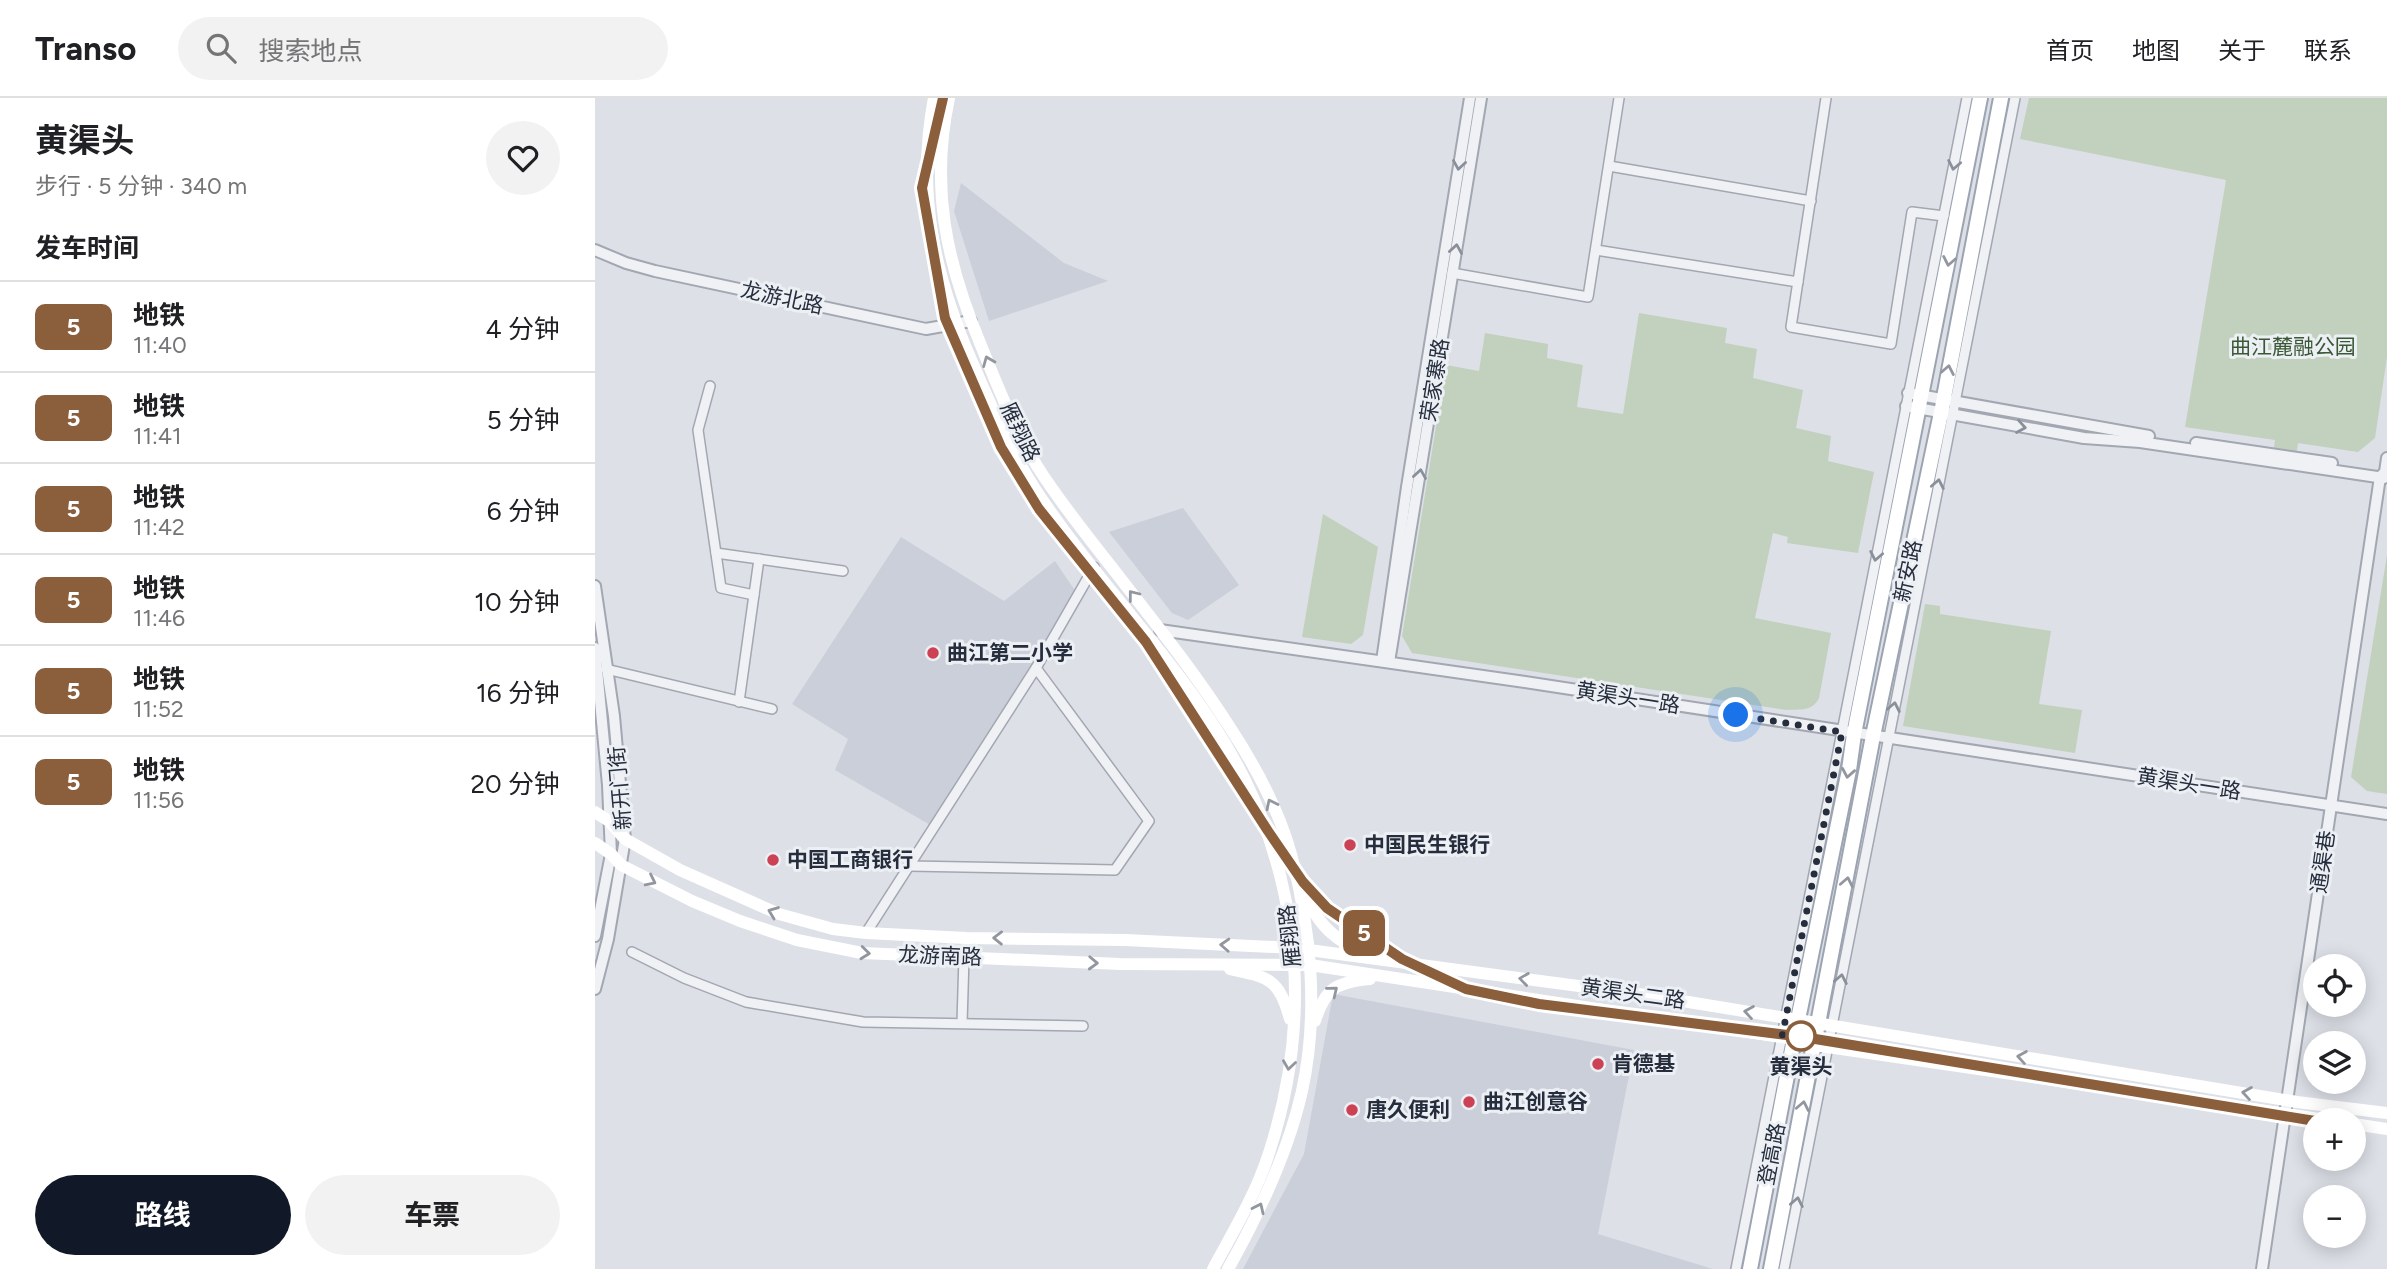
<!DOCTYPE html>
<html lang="zh">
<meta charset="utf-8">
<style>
body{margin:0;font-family:Figtree,"Noto Sans SC",sans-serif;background:#f2f2f2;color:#202124;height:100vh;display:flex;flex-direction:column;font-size:26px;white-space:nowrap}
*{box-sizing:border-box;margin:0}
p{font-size:23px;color:#757577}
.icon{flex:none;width:38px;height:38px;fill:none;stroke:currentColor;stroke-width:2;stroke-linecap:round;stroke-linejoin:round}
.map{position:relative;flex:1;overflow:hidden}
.panel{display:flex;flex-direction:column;background:#fff;width:595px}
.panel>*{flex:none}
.badge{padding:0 14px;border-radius:10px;font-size:24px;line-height:46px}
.controls{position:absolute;left:1708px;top:856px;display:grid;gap:14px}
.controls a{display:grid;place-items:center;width:63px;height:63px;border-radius:50%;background:#fff;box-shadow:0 4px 18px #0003;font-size:35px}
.you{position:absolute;width:35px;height:35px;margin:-18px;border:5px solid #fff;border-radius:50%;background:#1a73e8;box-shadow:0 0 0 10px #1a73e833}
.map>.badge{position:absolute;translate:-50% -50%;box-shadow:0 0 0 4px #fff}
h2{padding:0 35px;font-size:26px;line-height:63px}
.round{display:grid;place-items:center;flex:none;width:74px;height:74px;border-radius:37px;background:#f2f2f2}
.overview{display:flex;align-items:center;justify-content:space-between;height:119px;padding:0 35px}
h1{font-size:33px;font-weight:700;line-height:52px}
.primary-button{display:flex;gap:14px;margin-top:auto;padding:14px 35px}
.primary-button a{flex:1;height:80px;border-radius:42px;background:#111827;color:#fff;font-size:28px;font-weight:700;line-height:80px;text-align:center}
.primary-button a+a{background:#f2f2f2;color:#202124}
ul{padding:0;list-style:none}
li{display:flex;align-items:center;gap:21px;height:91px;padding:0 35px;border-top:2px solid #e0e0e0}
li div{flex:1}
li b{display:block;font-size:26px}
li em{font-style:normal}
li .badge{min-width:77px;font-weight:700;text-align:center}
header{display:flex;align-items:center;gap:42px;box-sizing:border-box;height:98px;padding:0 35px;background:#fff;border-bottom:2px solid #e0e0e0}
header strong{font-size:33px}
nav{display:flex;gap:38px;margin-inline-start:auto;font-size:24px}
.search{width:490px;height:63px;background:#f2f2f2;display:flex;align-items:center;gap:18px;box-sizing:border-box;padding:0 24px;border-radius:38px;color:#757577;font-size:26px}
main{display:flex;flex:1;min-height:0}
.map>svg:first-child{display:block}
.built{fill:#cbcfd9}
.green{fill:#c2d0be}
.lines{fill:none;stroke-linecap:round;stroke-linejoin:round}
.minor-casing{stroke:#a2a7b1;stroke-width:12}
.tertiary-casing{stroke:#a2a7b1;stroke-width:14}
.primary-casing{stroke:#9ca4b2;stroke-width:18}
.minor{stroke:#eff1f5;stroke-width:9}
.tertiary{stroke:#eff1f5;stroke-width:10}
.secondary{stroke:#fff;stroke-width:12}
.primary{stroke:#fff;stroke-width:14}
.oneway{stroke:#8a9099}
.oneway2{stroke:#92969e}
.line-casing{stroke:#fff;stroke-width:16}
.line{stroke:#8b5e3c;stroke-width:10}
.walk{stroke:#262e3d;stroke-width:7;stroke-dasharray:0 12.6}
.poi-dot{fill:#cc4153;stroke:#eceff4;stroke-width:2.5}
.stop-dot{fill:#fff;stroke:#8b5e3c;stroke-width:3.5}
.labels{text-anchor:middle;stroke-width:6;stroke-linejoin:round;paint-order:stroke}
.street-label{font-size:21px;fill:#262e3d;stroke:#eceff4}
.park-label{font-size:21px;fill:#3a5834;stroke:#eceff4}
.poi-label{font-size:21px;font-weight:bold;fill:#262e3d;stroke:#eceff4;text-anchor:start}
.stop-label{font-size:21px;font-weight:bold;fill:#262e3d;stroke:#eceff4}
</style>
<header>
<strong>Transo</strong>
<div class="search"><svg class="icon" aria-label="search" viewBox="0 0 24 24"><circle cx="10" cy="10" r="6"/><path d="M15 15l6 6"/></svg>搜索地点</div>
<nav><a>首页</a><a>地图</a><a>关于</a><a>联系</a></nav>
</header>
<main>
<section class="panel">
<div class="overview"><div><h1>黄渠头</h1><p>步行 · 5 分钟 · 340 m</p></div><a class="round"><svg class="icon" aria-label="heart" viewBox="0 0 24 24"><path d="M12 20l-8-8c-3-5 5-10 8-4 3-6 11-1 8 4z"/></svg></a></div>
<h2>发车时间</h2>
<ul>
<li><span class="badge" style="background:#8b5e3c;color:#fff">5</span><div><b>地铁</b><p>11:40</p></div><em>4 分钟</em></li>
<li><span class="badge" style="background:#8b5e3c;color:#fff">5</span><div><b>地铁</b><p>11:41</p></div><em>5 分钟</em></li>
<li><span class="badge" style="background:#8b5e3c;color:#fff">5</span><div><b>地铁</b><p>11:42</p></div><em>6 分钟</em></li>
<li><span class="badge" style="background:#8b5e3c;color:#fff">5</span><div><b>地铁</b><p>11:46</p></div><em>10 分钟</em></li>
<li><span class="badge" style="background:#8b5e3c;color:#fff">5</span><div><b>地铁</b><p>11:52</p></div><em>16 分钟</em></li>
<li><span class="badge" style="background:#8b5e3c;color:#fff">5</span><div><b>地铁</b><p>11:56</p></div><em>20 分钟</em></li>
</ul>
<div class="primary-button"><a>路线</a><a>车票</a></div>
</section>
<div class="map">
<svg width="1792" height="1171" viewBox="0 0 1792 1171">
<rect width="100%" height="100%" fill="#dde0e7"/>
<g class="built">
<path d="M366,85L469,165L513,183L394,223L359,113Z"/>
<path d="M588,410L644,487L593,522L577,515L514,434Z"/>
<path d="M306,439L409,503L460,463L483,497L337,728L240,672L253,641L197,606Z"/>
<path d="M738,896L1039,952L1003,1136L1118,1171H648L709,1056Z"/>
</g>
<g class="green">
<path d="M1434,0H1792V259L1780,340L1763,354L1703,345L1701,359L1678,356L1680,342L1590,329L1631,82L1425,41Z"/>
<path d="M1044,215L1132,230L1130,245L1162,251L1158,280L1208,292L1201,330L1236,338L1233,363L1279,374L1263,455L1192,445L1193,439L1178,435L1160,520L1236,535L1224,600C1217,614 1205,611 1191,612L817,555L807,538L851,267L884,273L890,235L953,246L952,260L988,267L982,309L1028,316Z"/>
<path d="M728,416L783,449L768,537L756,546L707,539Z"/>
<path d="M1792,457V696L1772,693L1756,679Z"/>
<path d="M1330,506L1345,508V516L1456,533L1444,606L1487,612L1480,655L1308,628Z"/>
</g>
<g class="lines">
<g class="minor-casing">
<g id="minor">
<path d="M1231,0L1196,229L1296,246L1317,114L1349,118"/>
<path d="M1014,68L1216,103"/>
<path d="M1001,152L1203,184"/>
<path d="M857,175L993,199L1024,0"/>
<path d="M115,288L103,332L126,490L159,497"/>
<path d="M121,455L248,473"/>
<path d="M11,571L177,611"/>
<path d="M144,604L164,461"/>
<path d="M314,768L520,772L554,723L441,570"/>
<path d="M271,835L441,570L499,469"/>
<path d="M37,854L89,880L151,904L268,924L488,928"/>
<path d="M367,925L369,859"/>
<path d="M1141,1171L1372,0"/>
<path d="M1189,1171L1420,0"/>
</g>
</g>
<g class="tertiary-casing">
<g id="tertiary">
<path d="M0,152L31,165L60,173L331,231L376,223"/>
<path d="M1313,295L1554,338"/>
<path d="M1311,308L1489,340L1545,344L1789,380"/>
<path d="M1601,345L1737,365"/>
<path d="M0,488L19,618L30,741L13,841L0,891"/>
<path d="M565,532L930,584L1792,716"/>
<path d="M0,550L13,687L16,756L0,838"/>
<path d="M787,563L812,389L875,0"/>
<path d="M794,564L886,0"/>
<path d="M1667,1171L1785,379L1790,374L1792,360"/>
</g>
</g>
<g class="primary-casing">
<g id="primary">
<path d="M1155,1171L1199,941L1254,672L1259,636L1385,0"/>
<path d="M1176,1171L1278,638L1346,315L1406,0"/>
</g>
</g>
<use href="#minor" class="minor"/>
<use href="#tertiary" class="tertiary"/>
<g class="secondary">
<path d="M339,0C321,94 339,177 377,264C396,307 414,351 440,391C493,472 562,542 616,623C702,753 723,905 674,1055C661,1096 638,1134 618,1171"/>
<path d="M354,0C335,89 351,163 385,245C402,287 419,330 442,368C464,403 490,435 515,467C556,520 598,572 634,628C659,666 684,712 696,756C716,831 724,916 707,993C693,1055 664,1116 633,1171"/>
<path d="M0,714L14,723L30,741L85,772L184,816L238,831L271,835L371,840L530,842L699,850L1051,897L1702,1004L1792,1015"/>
<path d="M0,745L16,756L26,767L97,803L145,823L202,842L267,855L525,866L715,867L1199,941L1219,947L1731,1022"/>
<path d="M711,799C724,827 740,843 769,854"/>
<path d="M635,871C674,879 684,881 695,921"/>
<path d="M720,923C730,890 742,884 775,881"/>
<path d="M1759,1026L1792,1031"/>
</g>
<use href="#primary" class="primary"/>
</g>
<defs><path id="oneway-chevron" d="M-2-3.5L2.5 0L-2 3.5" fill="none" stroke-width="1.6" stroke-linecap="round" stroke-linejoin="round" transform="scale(1.75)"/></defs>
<g class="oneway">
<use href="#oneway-chevron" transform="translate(864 67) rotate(99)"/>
<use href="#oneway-chevron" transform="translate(1359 67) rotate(101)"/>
<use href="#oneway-chevron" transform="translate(861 151) rotate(-81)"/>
<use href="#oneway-chevron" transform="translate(1426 329) rotate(10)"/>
<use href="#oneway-chevron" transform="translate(825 376) rotate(-81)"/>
<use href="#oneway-chevron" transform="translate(1343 386) rotate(-79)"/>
<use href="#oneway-chevron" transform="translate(1281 458) rotate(101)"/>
<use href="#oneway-chevron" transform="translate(1299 609) rotate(-79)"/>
<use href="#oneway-chevron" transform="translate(1246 881) rotate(-79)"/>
<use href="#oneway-chevron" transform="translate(1202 1104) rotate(-79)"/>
</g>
<g class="oneway2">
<use href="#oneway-chevron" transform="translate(1354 163) rotate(101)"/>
<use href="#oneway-chevron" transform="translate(393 263) rotate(-112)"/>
<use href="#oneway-chevron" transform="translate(1353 272) rotate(-79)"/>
<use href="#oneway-chevron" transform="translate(538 497) rotate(-128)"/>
<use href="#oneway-chevron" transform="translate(1253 675) rotate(100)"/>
<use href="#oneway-chevron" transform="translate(676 706) rotate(-116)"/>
<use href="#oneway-chevron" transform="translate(56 783) rotate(26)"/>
<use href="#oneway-chevron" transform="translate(1252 784) rotate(-79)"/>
<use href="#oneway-chevron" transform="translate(178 814) rotate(-159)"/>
<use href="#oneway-chevron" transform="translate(403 840) rotate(-179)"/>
<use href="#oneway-chevron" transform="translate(630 847) rotate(-177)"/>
<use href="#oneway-chevron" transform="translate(270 855) rotate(6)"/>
<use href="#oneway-chevron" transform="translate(498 865) rotate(2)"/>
<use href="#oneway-chevron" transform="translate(929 881) rotate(-172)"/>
<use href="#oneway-chevron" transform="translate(738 893) rotate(-39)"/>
<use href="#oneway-chevron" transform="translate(1154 914) rotate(-171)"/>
<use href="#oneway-chevron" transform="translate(1427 959) rotate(-171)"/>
<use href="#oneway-chevron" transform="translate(694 967) rotate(98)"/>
<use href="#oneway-chevron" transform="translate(1652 995) rotate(-171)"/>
<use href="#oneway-chevron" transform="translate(1208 1008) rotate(-79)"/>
<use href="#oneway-chevron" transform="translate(664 1110) rotate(-65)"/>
</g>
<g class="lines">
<g class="line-casing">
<path id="line" d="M348,0L327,90L350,220L406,349L444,411L551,544L673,733L708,784L732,810L807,861L871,891L944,906L1208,939L1720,1023"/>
</g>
<use href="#line" class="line"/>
<path class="walk" d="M1141,617L1247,634L1187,939L1199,941L1206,938"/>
</g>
<g class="poi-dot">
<circle cx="338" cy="555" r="7"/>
<circle cx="755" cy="747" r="7"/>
<circle cx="178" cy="762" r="7"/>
<circle cx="1003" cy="966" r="7"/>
<circle cx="874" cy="1004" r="7"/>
<circle cx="757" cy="1012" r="7"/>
</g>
<circle class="stop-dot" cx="1206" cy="938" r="14"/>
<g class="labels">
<g class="street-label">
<text transform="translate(187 200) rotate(12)" y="7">龙游北路</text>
<text transform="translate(840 282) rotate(-81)" y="7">荣家寨路</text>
<text transform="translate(425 334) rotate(64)" y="7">雁翔路</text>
<text transform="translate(1313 473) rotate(-78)" y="7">新安路</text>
<text transform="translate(1033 600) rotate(9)" y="7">黄渠头一路</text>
<text transform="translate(1594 686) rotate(9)" y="7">黄渠头一路</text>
<text transform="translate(25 690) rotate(-95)" y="7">新开门街</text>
<text transform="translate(1728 764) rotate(-82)" y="7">通渠巷</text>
<text transform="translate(695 838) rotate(-96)" y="7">雁翔路</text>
<text transform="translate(345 858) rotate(2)" y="7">龙游南路</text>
<text transform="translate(1038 896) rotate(8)" y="7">黄渠头二路</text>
<text transform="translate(1177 1056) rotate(-79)" y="7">登高路</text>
</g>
<g class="park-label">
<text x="1698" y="256">曲江麓融公园</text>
</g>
<g class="poi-label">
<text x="352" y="562">曲江第二小学</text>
<text x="769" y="754">中国民生银行</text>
<text x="192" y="769">中国工商银行</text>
<text x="1017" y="973">肯德基</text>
<text x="888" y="1011">曲江创意谷</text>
<text x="771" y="1019">唐久便利</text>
</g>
<g class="stop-label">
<text x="1206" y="976">黄渠头</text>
</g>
</g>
</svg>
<div class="controls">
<a><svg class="icon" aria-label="locate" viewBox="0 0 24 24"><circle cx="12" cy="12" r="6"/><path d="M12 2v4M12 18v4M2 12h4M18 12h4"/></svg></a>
<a><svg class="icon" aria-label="layers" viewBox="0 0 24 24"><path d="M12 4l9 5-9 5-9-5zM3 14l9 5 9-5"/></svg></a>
<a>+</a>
<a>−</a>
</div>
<div class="you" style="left:1141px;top:617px"></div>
<b class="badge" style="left:769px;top:835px;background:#8b5e3c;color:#fff">5</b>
</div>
</main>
